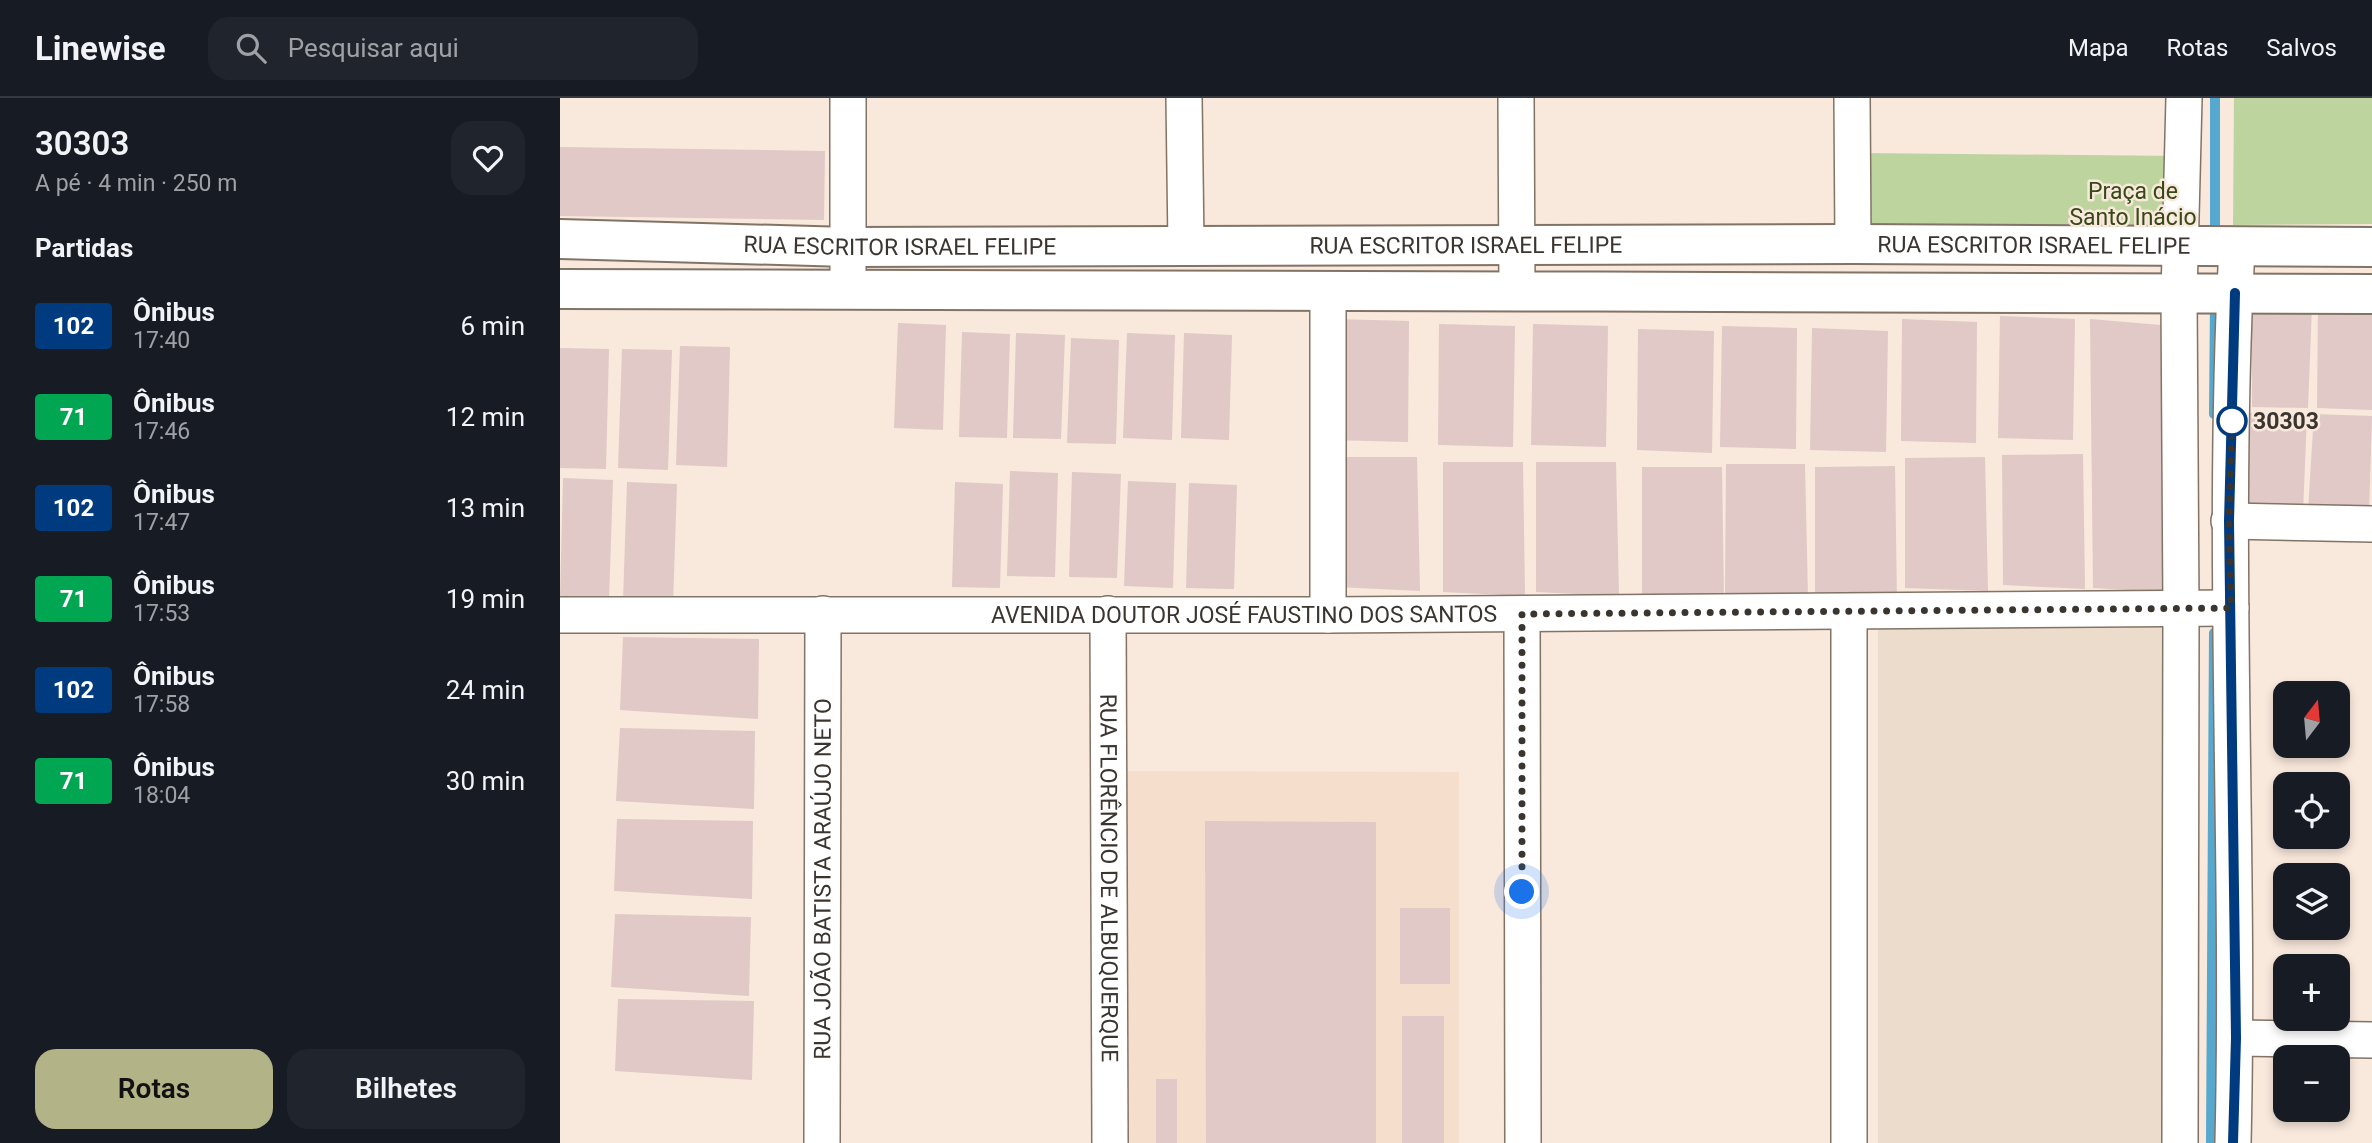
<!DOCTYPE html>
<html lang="pt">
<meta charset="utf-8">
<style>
body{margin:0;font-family:Roboto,sans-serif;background:#20242c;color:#f1f3f6;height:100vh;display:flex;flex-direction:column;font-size:26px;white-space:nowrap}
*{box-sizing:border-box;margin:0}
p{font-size:23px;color:#9ea1a6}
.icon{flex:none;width:38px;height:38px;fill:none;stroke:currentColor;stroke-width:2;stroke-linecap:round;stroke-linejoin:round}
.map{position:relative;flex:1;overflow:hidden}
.side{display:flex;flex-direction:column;background:#171b24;width:560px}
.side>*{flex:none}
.badge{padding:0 14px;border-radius:5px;font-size:24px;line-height:46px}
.needle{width:46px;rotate:16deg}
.controls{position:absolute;left:1713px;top:583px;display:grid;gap:14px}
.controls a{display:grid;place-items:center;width:77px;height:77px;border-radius:14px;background:#171b24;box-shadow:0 4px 10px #0003;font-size:35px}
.you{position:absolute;width:35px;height:35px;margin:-18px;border:5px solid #fff;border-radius:50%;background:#1a73e8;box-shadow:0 0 0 10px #1a73e833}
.map>.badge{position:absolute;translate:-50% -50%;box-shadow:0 0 0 4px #fff}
h2{padding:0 35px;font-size:26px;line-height:63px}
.round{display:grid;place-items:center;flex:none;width:74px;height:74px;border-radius:21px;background:#20242c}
.summary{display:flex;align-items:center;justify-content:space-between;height:119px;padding:0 35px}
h1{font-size:33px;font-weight:600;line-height:52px}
.button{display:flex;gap:14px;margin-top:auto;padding:14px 35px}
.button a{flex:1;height:80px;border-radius:21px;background:#b2b387;color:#111;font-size:28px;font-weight:600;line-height:80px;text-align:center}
.button a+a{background:#20242c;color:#f1f3f6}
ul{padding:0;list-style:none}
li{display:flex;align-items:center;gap:21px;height:91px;padding:0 35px}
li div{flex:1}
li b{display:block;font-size:26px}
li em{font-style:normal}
li .badge{min-width:77px;font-weight:700;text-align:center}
header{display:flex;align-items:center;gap:42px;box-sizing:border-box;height:98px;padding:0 35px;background:#171b24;border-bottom:2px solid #363941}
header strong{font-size:33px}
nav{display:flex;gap:38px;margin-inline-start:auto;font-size:24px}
.search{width:490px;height:63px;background:#20242c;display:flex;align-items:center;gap:18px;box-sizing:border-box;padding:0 24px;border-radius:21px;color:#9ea1a6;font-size:26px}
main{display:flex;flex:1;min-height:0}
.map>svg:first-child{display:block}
.industrial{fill:#ecdccb}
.built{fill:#f5decc}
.green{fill:#bdd49e}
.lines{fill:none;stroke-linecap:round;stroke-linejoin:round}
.stream{stroke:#56a8cf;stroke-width:10}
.building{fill:#e0c9c6}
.minor-casing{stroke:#827367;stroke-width:38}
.tertiary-casing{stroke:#827367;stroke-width:42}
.minor{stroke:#fff;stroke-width:35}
.tertiary{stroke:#fff;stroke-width:38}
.line-casing{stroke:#fff;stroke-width:16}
.line{stroke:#003b80;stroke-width:10}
.walk{stroke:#3b3530;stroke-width:7;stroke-dasharray:0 12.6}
.stop-dot{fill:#fff;stroke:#003b80;stroke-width:3.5}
.labels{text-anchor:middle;stroke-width:5;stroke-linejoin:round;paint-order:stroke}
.park-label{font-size:23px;fill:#374917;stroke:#f9e8dc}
.street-label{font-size:23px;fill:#3b3530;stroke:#f9e8dc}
.stop-label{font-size:23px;font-weight:bold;fill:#3b3530;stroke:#f9e8dc;text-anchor:start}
</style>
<header>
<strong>Linewise</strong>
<div class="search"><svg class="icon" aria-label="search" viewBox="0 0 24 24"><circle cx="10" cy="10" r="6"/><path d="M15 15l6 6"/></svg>Pesquisar aqui</div>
<nav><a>Mapa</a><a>Rotas</a><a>Salvos</a></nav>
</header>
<main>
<section class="side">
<div class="summary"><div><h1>30303</h1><p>A pé · 4 min · 250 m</p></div><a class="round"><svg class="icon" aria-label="heart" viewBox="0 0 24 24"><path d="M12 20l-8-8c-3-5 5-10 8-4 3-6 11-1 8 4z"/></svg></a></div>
<h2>Partidas</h2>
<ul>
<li><span class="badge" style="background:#003b80;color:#fff">102</span><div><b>Ônibus</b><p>17:40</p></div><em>6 min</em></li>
<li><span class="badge" style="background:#00a651;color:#fff">71</span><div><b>Ônibus</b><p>17:46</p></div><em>12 min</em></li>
<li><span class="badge" style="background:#003b80;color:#fff">102</span><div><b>Ônibus</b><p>17:47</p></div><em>13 min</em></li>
<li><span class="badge" style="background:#00a651;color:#fff">71</span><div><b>Ônibus</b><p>17:53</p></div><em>19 min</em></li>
<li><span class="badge" style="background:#003b80;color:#fff">102</span><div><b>Ônibus</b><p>17:58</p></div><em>24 min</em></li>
<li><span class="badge" style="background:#00a651;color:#fff">71</span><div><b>Ônibus</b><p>18:04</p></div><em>30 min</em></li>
</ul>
<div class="button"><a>Rotas</a><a>Bilhetes</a></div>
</section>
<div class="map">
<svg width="1812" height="1045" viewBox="0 0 1812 1045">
<rect width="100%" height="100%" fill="#f9e8dc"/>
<path class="industrial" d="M1318,517L1604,527L1603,1045H1318Z"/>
<path class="built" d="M558,673L899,674V1045H558Z"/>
<g class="green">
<path d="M1674,0H1812V126L1673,127Z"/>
<path d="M1300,55L1621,58L1622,155L1300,150Z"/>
</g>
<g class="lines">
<g class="stream">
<path d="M1655,141V0"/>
<path d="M1654,316L1655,202"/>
<path d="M1651,1045L1654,535"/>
</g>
</g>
<g class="building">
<path d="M0,49L265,53L264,122L0,118Z"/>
<path d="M1692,205L1752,208L1748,310L1692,309Z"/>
<path d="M1758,206L1812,209V312L1757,310Z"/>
<path d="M1440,218L1515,221L1513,342L1438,340Z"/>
<path d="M774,221L849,223L848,344L772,342Z"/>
<path d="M1342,221L1417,224L1416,345L1341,343Z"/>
<path d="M1530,221L1601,227L1604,494L1533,490Z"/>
<path d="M338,225L386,227L383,332L334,330Z"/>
<path d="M879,226L955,228L953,349L878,347Z"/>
<path d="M973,226L1048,228L1046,349L971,347Z"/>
<path d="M1162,228L1237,230L1236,351L1160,349Z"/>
<path d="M1252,230L1328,233L1326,354L1250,352Z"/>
<path d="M1078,231L1154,233L1152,355L1077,352Z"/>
<path d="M402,234L450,236L447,340L399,339Z"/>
<path d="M456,235L505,237L501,341L453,340Z"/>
<path d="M567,235L615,237L612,342L563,340Z"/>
<path d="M624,235L672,237L669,342L621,340Z"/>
<path d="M511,240L559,242L556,346L507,345Z"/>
<path d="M120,248L170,249L167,369L116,367Z"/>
<path d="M0,250L49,251L46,371L0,370Z"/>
<path d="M62,251L112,252L108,372L58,370Z"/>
<path d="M1688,315L1747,317L1743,415L1683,412Z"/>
<path d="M1754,316L1812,318L1809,416L1748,413Z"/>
<path d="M1523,356L1525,491L1443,487L1442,357Z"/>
<path d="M777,359H857L860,493L777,489Z"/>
<path d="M1425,359L1428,493L1345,490V360Z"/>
<path d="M883,364H963L965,498L883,494Z"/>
<path d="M976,364H1056L1059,498L976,494Z"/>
<path d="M1166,366H1245L1248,500L1165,496Z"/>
<path d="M1335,368L1337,503L1255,498V369Z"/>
<path d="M1082,369H1162L1164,503L1082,499Z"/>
<path d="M450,373L498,375L495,479L447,478Z"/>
<path d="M512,374L561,376L557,480L509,479Z"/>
<path d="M3,380L53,382L49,502L0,500Z"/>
<path d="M568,383L616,385L613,490L564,488Z"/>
<path d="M67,384L117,386L113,506L63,504Z"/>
<path d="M395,384L443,386L440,490L392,489Z"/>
<path d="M629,385L677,387L674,491L626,490Z"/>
<path d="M63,539L199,541L198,621L60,612Z"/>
<path d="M60,630L195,633L194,711L56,703Z"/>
<path d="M57,721L193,723L192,801L54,793Z"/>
<path d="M645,723L816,724V1045H646Z"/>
<rect x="840" y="810" width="50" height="76"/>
<path d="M55,816L191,819L189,898L51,889Z"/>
<path d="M58,901L194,903L192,982L55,973Z"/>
<rect x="842" y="918" width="42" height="127"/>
<rect x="596" y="981" width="21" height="64"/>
</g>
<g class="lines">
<g class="minor-casing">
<g id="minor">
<path d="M624,0L626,147"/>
<path d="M956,0L957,194"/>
<path d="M1292,0L1293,146"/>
<path d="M288,191V0"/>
<path d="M1669,423L1812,426"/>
<path id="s1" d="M548,516L550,1045"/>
<path d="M962,516L963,1045"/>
<path id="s2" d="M0,517H768L1671,510"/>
<path d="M768,517V192"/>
<path d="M1676,940L1812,942"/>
<path id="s3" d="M262,1045L263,516"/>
<path d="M1289,1045V514"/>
<path d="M1620,1045L1621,512L1619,197L1624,0"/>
<path d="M1673,1045C1680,747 1661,448 1677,150"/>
</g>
</g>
<g class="tertiary-casing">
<g id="tertiary">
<path id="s4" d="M0,141L288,149L1293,146L1812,149"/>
<path d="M0,191C604,191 1208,195 1812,196"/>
</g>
</g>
<use href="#minor" class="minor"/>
<use href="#tertiary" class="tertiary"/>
</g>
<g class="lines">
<g class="line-casing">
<path id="line" d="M1673,1045L1676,940L1669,423L1675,195"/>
</g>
<use href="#line" class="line"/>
<path class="walk" d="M962,794V516L1671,510L1669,423L1672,323"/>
</g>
<circle class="stop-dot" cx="1672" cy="323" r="14"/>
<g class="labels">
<g class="park-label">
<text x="1573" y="101">Praça de<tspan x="1573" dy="26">Santo Inácio</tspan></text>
</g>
<g class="street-label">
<text dy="8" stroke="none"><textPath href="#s4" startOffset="340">RUA ESCRITOR ISRAEL FELIPE</textPath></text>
<text dy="8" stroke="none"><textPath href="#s4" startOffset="906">RUA ESCRITOR ISRAEL FELIPE</textPath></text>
<text dy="8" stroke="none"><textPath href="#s4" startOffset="1474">RUA ESCRITOR ISRAEL FELIPE</textPath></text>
<text dy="8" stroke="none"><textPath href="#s2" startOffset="684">AVENIDA DOUTOR JOSÉ FAUSTINO DOS SANTOS</textPath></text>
<text dy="8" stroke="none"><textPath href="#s3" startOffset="264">RUA JOÃO BATISTA ARAÚJO NETO</textPath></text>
<text dy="8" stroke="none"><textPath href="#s1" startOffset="264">RUA FLORÊNCIO DE ALBUQUERQUE</textPath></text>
</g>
<g class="stop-label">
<text x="1693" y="331">30303</text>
</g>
</g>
</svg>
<div class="controls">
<a><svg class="needle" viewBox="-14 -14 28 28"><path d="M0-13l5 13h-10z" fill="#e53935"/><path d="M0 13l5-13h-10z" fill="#9ea1a6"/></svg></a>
<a><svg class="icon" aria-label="locate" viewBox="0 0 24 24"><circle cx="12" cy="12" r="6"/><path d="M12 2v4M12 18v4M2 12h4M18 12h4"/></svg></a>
<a><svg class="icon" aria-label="layers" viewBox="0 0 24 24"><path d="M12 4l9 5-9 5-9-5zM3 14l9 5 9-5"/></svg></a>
<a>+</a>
<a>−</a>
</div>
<div class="you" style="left:962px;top:794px"></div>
</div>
</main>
